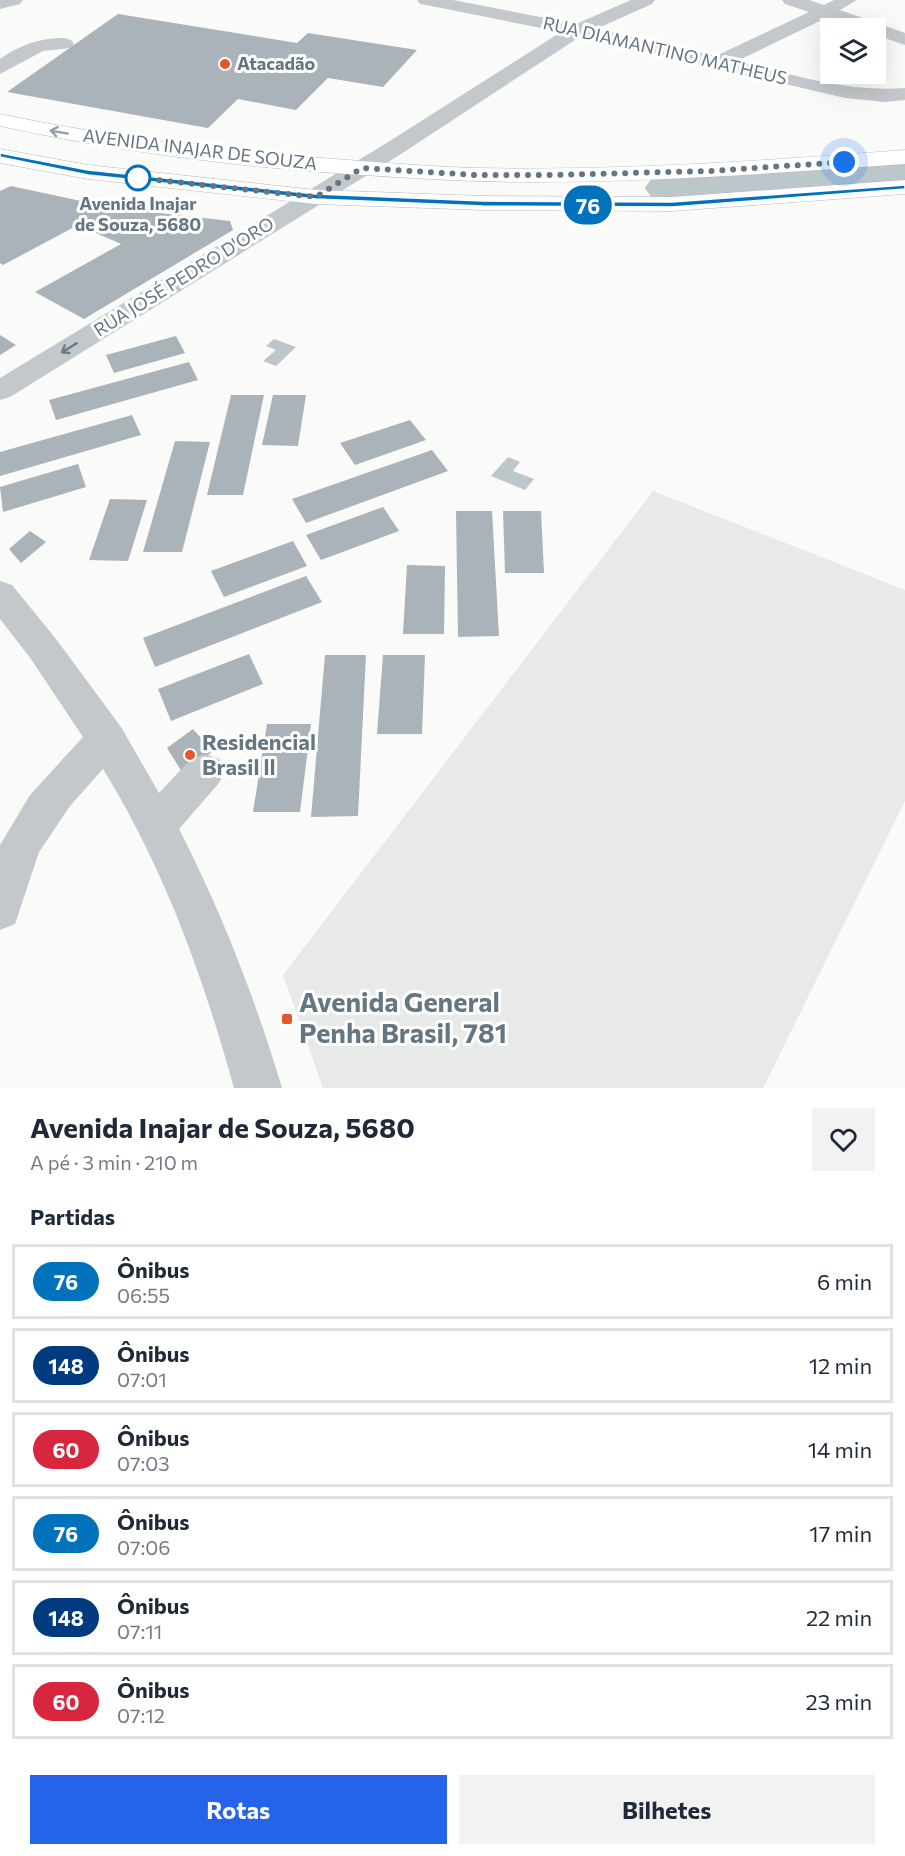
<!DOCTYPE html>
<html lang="pt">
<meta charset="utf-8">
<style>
body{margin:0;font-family:Commissioner,sans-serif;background:#f2f2f3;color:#1f2937;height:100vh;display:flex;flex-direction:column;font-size:22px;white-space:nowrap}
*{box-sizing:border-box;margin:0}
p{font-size:20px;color:#747a83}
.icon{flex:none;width:33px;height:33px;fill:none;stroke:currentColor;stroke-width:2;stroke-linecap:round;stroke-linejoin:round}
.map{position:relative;height:1088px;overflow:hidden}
.sheet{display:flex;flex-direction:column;background:#fff;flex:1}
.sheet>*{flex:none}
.badge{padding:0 12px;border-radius:20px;font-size:21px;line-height:39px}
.controls{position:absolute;left:820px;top:18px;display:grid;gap:12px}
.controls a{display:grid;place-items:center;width:66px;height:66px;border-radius:0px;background:#fff;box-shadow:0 6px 24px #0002;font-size:30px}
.you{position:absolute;width:30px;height:30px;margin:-15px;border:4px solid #fff;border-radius:50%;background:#1a73e8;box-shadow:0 0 0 9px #1a73e833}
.map>.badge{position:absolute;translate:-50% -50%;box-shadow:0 0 0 3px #fff}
h2{padding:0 30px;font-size:22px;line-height:54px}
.round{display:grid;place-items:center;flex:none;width:63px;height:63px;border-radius:0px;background:#f2f2f3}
.overview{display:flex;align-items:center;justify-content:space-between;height:102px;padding:0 30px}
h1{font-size:28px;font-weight:700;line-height:45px}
.action{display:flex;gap:12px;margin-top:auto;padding:12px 30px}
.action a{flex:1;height:69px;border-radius:0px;background:#2563eb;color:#fff;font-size:24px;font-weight:700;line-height:69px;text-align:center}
.action a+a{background:#f2f2f3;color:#1f2937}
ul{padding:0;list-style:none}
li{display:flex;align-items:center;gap:18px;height:75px;margin:0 12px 9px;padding:0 18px;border:3px solid #e0e1e3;border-radius:0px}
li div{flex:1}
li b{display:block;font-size:22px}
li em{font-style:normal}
li .badge{min-width:66px;font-weight:700;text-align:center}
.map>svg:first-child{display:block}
.built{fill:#e8e9e9}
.water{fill:#bbc7cb}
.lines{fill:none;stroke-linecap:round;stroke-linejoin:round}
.river{fill:#bbc7cb;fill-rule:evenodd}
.building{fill:#aab3b9}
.major-casing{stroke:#b5babe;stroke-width:1}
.minor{fill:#c3c8cc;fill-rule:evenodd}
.major{fill:#fff;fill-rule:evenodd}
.oneway{stroke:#939fa8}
.oneway2{stroke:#6a7a87}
.line{fill:#0072bc;stroke:#fff;stroke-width:1.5}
.walk{stroke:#657683;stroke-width:6;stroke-dasharray:0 10.8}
.poi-dot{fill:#e4572e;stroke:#fff;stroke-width:2}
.stop-dot{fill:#fff;stroke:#0072bc;stroke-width:3}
.labels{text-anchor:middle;stroke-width:6;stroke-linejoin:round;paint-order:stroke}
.far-street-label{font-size:18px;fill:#657683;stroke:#fff}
.far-poi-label{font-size:18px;font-weight:bold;fill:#657683;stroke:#fff;text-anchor:start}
.far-stop-label{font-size:18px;font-weight:bold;fill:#657683;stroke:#fff}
.poi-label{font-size:22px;font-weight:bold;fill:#657683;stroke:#fff;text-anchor:start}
.near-poi-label{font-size:27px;font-weight:bold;fill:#657683;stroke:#fff;text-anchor:start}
</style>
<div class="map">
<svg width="905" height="1088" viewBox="0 0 905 1088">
<rect width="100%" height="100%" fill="#fafaf8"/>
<path class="built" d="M653,491L905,590V801L763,1088H323L283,975Z"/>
<g class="water">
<path d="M274,339L296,347L276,366L263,361L276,350L266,346Z"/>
<path d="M508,457L520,462L513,471L534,479L525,490L491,476Z"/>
</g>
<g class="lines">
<path class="river" d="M905,160V186L763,197L666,201L651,197L645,188L651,179L666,175L763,171Z"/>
</g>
<g class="building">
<path d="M118,14L297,43L308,33L417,50L383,87L328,78L296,110L238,99L208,128L7,92Z"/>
<path d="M11,186L81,201L160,213L230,221L233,230L84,319L35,292L121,244L78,225L3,265L0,263V191Z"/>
<path d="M0,335L16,345L0,355Z"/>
<path d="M176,336L185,353L114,373L106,355Z"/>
<path d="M189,362L198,380L56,420L49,400Z"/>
<path d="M231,395H264L243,495H207Z"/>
<path d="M273,395H306L298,446L262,445Z"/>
<path d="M132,415L141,435L0,476V452Z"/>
<path d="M410,420L426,440L355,465L340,443Z"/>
<path d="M175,441L210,442L182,552H143Z"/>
<path d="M432,450L448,471L306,523L292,499Z"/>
<path d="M78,464L86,487L3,512L0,487Z"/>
<path d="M110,499L147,500L128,561L89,560Z"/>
<path d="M383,507L399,531L321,560L306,535Z"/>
<path d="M456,511H492L499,636L458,637Z"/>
<path d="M503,511H541L544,573H505Z"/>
<path d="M30,531L46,542L21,563L9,549Z"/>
<path d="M293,541L307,566L224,597L211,571Z"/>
<path d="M407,565L445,566L444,634H403Z"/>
<path d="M306,576L322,602L155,667L143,638Z"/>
<path d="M249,654L263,684L171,721L158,689Z"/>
<path d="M325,655H366L358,816L311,817Z"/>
<path d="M383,655H425L422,734H377Z"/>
<path d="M267,724H311L300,812H253Z"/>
<path d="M193,729L213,751L184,775L167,748Z"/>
</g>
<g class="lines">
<g class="major-casing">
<g id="major">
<path d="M0,114C115,138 231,152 348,160C391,163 433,167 476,168C619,171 762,161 905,150V164C780,173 656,182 531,182C470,182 409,178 348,174C231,166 115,151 0,126Z"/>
<path d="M0,149L88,165L316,190L483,196L672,197L905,180V194L672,211L483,210L316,204L88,179L0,163Z"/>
</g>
</g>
<g class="minor">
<path d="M0,0H23L20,4L0,9Z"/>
<path d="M417,0H453L576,24L631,0H655L652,4L596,29L716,56L809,12L785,4L782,0H809L824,5L834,0H857L840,10L905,33V45L876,35V28H858L826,18L737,61C791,74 849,93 905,88V100L885,102L845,98L581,36L401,154L10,397L0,400V378L385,144L561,32L426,5L420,4Z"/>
<path d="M64,38L71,40L74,44L71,48L43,51L0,74V59C20,45 39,38 64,38Z"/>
<path d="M0,581L12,585L56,639L121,727L159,793L191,759L205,754L219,759L225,771L219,783L179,829C222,913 255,998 282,1088H234C203,976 164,868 103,769L70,806L39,852L15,924L0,930V845L30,795L83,737L31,659L0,619Z"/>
</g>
<use href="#major" class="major"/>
</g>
<defs><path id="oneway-shaft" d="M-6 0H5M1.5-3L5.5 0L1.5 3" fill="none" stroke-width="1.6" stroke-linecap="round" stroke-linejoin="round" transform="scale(1.5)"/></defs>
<use class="oneway" href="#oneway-shaft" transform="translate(59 132) rotate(-170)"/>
<use class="oneway2" href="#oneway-shaft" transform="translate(69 348) rotate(148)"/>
<path class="line" d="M0,153L88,170L316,194L483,201L672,202L905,185V189L672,207L483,206L316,199L88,175L0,157Z"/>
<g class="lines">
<path class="walk" d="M138,178L316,197L362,168L476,175H550L711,171L844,162"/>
</g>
<g class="poi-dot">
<circle cx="225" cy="64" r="6"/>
<circle cx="190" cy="755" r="6"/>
<rect x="281" y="1013" width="12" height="12" rx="3"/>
</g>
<circle class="stop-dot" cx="138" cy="178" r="12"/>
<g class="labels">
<g class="far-street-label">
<text transform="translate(665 51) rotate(13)" y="6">RUA DIAMANTINO MATHEUS</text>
<text transform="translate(200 150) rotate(7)" y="6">AVENIDA INAJAR DE SOUZA</text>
<text transform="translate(184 277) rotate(-32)" y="6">RUA JOSÉ PEDRO D'ORO</text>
</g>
<g class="far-poi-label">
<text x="237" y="70">Atacadão</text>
</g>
<g class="far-stop-label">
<text x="138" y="210">Avenida Inajar<tspan x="138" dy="21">de Souza, 5680</tspan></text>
</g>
<g class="poi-label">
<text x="202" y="750">Residencial<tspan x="202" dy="25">Brasil ll</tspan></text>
</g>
<g class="near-poi-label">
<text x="299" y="1012">Avenida General<tspan x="299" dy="31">Penha Brasil, 781</tspan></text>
</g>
</g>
</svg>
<div class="controls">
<a><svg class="icon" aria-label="layers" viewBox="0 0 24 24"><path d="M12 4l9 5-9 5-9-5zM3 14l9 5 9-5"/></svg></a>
</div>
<div class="you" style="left:844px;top:162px"></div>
<b class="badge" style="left:588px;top:205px;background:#0072bc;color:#fff">76</b>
</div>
<section class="sheet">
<div class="overview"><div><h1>Avenida Inajar de Souza, 5680</h1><p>A pé · 3 min · 210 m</p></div><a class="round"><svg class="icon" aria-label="heart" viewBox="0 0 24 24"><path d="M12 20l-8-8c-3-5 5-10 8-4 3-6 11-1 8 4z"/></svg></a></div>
<h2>Partidas</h2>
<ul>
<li><span class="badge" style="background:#0072bc;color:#fff">76</span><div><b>Ônibus</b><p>06:55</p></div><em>6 min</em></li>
<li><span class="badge" style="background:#003b80;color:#fff">148</span><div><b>Ônibus</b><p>07:01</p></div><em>12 min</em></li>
<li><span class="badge" style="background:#d7263d;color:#fff">60</span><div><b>Ônibus</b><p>07:03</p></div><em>14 min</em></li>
<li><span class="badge" style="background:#0072bc;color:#fff">76</span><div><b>Ônibus</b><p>07:06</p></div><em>17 min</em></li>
<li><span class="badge" style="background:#003b80;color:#fff">148</span><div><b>Ônibus</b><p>07:11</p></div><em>22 min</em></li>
<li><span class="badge" style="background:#d7263d;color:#fff">60</span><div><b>Ônibus</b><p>07:12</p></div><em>23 min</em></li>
</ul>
<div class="action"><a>Rotas</a><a>Bilhetes</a></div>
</section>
